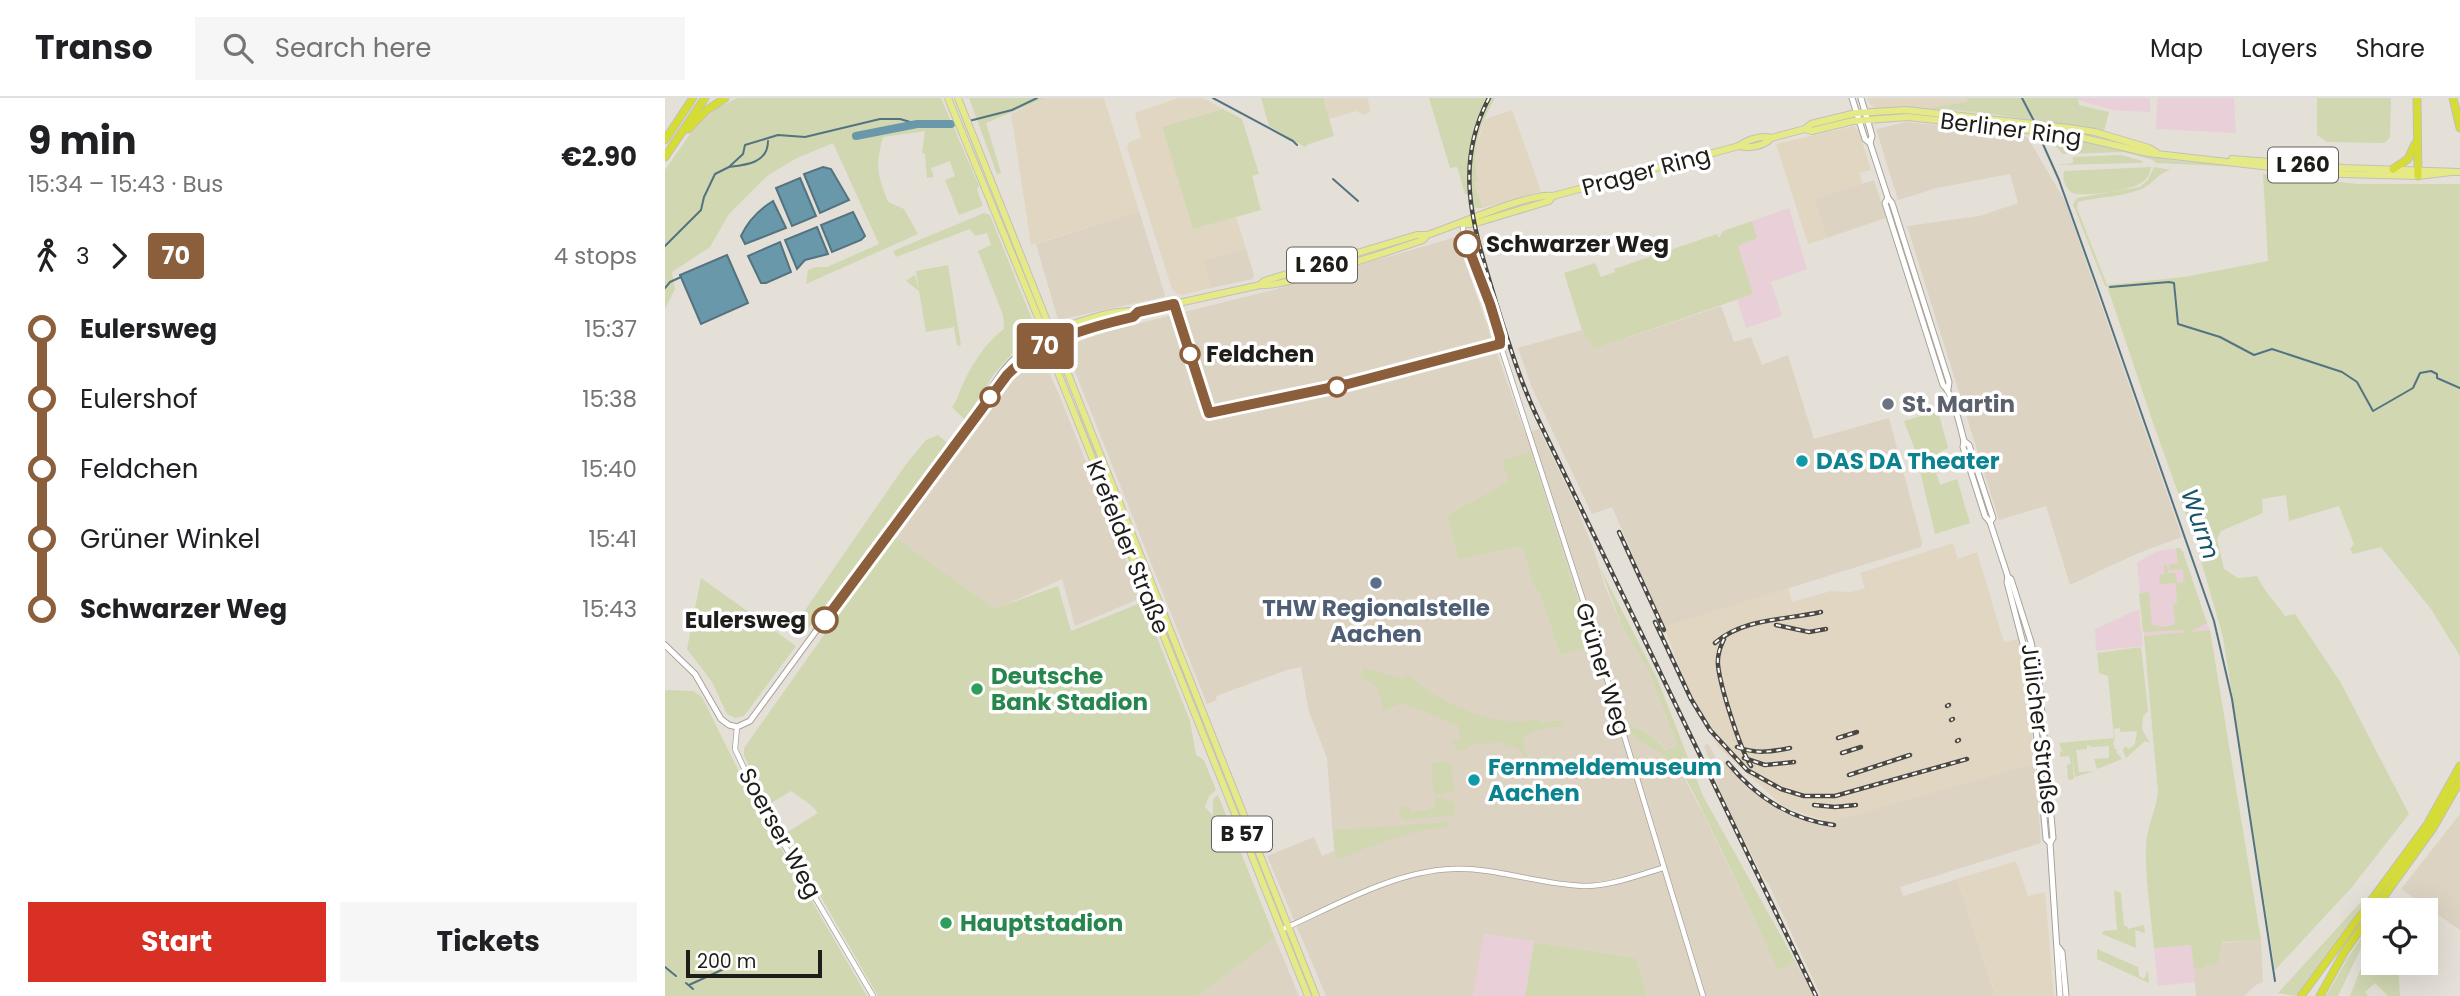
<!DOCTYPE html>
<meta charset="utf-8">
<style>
body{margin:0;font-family:Poppins,sans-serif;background:#f6f6f6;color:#202124;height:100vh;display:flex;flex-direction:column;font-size:26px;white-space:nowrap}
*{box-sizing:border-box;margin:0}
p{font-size:23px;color:#757577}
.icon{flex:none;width:38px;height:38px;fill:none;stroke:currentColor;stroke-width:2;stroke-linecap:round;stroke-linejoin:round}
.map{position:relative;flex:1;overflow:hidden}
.side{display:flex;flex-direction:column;background:#fff;width:665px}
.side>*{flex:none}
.badge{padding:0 14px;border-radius:5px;font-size:24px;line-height:46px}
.buttons{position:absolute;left:1696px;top:800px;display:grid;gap:14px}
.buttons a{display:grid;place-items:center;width:77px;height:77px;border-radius:0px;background:#fff;box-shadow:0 7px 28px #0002;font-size:35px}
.scale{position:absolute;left:21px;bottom:18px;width:136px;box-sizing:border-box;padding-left:7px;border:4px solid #1f1d1a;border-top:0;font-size:19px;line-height:24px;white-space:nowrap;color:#1f1d1a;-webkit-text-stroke:5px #fff;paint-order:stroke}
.map>.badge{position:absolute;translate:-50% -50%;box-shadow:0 0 0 4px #fff}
.legs{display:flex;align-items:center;gap:10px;height:77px;padding:0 28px;font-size:23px}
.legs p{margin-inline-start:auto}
.overview{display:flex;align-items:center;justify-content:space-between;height:119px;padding:0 28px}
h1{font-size:38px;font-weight:700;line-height:52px}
.action{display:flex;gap:14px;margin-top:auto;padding:14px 28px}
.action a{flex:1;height:80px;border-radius:0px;background:#d93025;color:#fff;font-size:28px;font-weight:700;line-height:80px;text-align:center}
.action a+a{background:#f6f6f6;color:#202124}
ul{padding:0 28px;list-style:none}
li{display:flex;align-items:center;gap:24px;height:70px;font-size:26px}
li i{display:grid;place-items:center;width:10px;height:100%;margin:0 9px;background:currentColor}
li i::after{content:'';width:18px;height:18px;margin:-9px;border:5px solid;border-radius:50%;background:#fff}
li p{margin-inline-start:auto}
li:first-child i{background:linear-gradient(#0000 50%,currentColor 0)}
li:last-child i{background:linear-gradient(currentColor 50%,#0000 0)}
header{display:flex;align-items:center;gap:42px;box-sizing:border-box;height:98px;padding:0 35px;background:#fff;border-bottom:2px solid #e0e0e0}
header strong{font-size:33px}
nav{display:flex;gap:38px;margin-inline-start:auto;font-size:24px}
.search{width:490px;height:63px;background:#f6f6f6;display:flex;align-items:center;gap:18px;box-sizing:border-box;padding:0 24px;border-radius:0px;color:#757577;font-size:26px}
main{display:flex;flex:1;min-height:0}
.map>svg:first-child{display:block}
.built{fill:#dcd3c3;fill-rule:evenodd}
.industrial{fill:#e1d6c1}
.education{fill:#e9cfd7}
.green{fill:#d0d7b1}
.water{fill:#6a98ab;stroke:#547380;stroke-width:2}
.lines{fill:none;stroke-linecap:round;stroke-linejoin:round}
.stream{stroke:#547380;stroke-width:2}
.river{stroke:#6a98ab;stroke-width:8}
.tertiary-casing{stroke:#a7a29a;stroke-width:6}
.secondary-casing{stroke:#a7a29a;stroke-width:7}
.primary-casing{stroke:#c0c0bf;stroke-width:8}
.motorway-casing{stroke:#c0c0bf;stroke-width:9}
.tertiary{stroke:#fff;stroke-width:4.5}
.secondary{stroke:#fff;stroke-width:5}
.primary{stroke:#e6ea86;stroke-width:6}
.motorway{stroke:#d5dc35;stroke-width:7}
.rail-casing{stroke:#4a4843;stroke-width:4.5}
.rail{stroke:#fff;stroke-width:2;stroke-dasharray:5;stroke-linecap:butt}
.line-1-casing{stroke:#fff;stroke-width:16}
.line-1{stroke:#8b5e3c;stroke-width:10}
.stop-1-dot{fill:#fff;stroke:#8b5e3c;stroke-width:3.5}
.worship-dot{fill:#6b7280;stroke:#fff;stroke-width:2.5}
.culture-dot{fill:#0f9aa8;stroke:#fff;stroke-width:2.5}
.service-dot{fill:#5c6f8a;stroke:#fff;stroke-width:2.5}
.leisure-dot{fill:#2e9e5b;stroke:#fff;stroke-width:2.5}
.labels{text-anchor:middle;stroke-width:7;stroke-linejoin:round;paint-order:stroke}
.shield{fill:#fff;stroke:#62615f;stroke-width:2}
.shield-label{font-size:21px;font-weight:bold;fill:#1f1d1a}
.street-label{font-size:23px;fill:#1f1d1a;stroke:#fff}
.stop-label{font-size:23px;font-weight:bold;fill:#1f1d1a;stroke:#fff;text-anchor:start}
.worship-label{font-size:23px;font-weight:bold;fill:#5b616d;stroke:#fff;text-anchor:start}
.culture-label{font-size:23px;font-weight:bold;fill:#0d838f;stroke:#fff;text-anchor:start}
.service-label{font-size:23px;font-weight:bold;fill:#4e5e75;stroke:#fff}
.leisure-label{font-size:23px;font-weight:bold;fill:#27864d;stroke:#fff;text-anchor:start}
.water-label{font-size:24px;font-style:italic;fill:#155469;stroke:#fff}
</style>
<header>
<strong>Transo</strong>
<div class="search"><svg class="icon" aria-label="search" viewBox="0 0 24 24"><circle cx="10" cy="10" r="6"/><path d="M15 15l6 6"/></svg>Search here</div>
<nav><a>Map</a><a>Layers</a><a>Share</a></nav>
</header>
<main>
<section class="side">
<div class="overview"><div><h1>9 min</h1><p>15:34 – 15:43 · Bus</p></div><b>€2.90</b></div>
<div class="legs"><svg class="icon" aria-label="walk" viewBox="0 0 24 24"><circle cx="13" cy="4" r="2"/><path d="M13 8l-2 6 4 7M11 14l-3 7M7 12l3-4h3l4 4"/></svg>3<svg class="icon" aria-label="forward" viewBox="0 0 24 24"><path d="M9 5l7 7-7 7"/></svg><b class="badge" style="background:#8b5e3c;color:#fff">70</b><p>4 stops</p></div>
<ul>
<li><i style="color:#8b5e3c"></i><b>Eulersweg</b><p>15:37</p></li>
<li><i style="color:#8b5e3c"></i><span>Eulershof</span><p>15:38</p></li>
<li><i style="color:#8b5e3c"></i><span>Feldchen</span><p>15:40</p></li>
<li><i style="color:#8b5e3c"></i><span>Grüner Winkel</span><p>15:41</p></li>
<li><i style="color:#8b5e3c"></i><b>Schwarzer Weg</b><p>15:43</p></li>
</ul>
<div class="action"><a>Start</a><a>Tickets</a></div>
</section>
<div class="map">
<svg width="1795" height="898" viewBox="0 0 1795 898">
<rect width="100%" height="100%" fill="#e5e0d7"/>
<g class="built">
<path d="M1241,24L1354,35L1363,40L1400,103L1517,439L1471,456L1405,487L1381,408L1334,422L1242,128L1314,118L1353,105L1345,76L1272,90L1233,102L1211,31Z"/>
<path d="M1209,82L1221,120L1162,140L1149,101Z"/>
<path d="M474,113L500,197L499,199L393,222L371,146Z"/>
<path d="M791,139L860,335L874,331L911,408L929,452L940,488L957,528L982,570L1012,647L998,652L994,644L981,634L970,630L964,635L995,653L1008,663L1016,674L1038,715L1113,871L1130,863L1149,898H982L971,860L820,836L808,898H661L602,758L649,739L657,758L669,753L662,660L644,614L636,569L622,572L551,598L552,602L542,606L407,266L406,252L408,246L439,234L608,192ZM866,354L927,548L895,557L875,496L868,487L857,448L793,462L782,417L844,383Z"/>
<path d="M581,150L589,177L588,181L546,190L538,163Z"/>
<path d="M1056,208L1069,244L1086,239L1097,267L1123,257L1149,341L1224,320L1257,444L1256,449L999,529L947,409L927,416L867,290L853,250L917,232L929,251Z"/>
<path d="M374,258L377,259L393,294L476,500L410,528L397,481L330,512L229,438L346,282Z"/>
<path d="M1043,645L1053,664H1060L1078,684L1105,706L1130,718L1156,726L1370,665L1376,745L1235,789L1238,798L1292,781L1330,896L1321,898H1156L1103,785L1099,781L1058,701L1039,648Z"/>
<path d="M1795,716V832L1736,791Z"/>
<path d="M610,840L634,898H533Z"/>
<path d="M1596,842L1598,884L1591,887L1579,898H1531L1526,847Z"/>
</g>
<g class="industrial">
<path d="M381,0H439L474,113L366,147L346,16Z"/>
<path d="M513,0H538L558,11L497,29L528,130L571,119L581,150L538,163L546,190L517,197L511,195L507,191L462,50L464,44L476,40L470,15Z"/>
<path d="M658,0H703L705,14L698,17L691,13L664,21Z"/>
<path d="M1202,0H1310L1314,15L1243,9L1210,10L1204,5Z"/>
<path d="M847,12L876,93L818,110L809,83V57L820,21Z"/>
<path d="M1189,28L1194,33L1206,72L1195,75L1197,86L1149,101L1162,140L1143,146L1111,46Z"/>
<path d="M1288,445L1293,461L1312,454L1339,544L1353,541L1359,574L1370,665L1164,724L1119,709L1053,649L1028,604L999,529L1123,490L1127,504L1166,493L1186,494L1200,490L1195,475Z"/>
<path d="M1351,763L1363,798L1380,794L1389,898H1322L1330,895L1292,781Z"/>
</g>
<g class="education">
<path d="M1413,0H1485V14L1448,12L1413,2Z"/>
<path d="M1492,0H1569L1571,35L1491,31Z"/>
<path d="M1124,110L1142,171L1106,184L1117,218L1081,230L1072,202L1088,196L1073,148L1092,140L1087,123Z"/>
<path d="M1515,450L1545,532L1479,538L1472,465L1492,453Z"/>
<path d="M1474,511L1478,548L1431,553L1430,531Z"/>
<path d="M819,836L869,844L860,898H808Z"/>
<path d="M1526,847L1530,884L1493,888L1489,850Z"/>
</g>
<g class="green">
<path d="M73,0H276L314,88L312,91L318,108L294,117L280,82L290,78L285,63L266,70L269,79L262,80L260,56L257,55L260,33L218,39C210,69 212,75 223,104L239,111L253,136L141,186L143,172L151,169H162L214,146L168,45L130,61L102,78L64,116L45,149L7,174L10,191L0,211V72L27,33L53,9Z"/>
<path d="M304,0H381L321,25L336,75L332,76Z"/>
<path d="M596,0H658L669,38L644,46L640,49L604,28Z"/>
<path d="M764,0H830C817,23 804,56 813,82L809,84L818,110H809L807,99L800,96L792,69L785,70Z"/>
<path d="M1302,0H1413L1414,7L1444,14L1439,33L1307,13L1265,10L1302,4Z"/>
<path d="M1652,0H1726L1725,39L1720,45L1662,44L1652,37Z"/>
<path d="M558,11L577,21L594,76L587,78L596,112L528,131L497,29Z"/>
<path d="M1383,37L1417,42L1505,62L1579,69L1491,65L1488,62L1459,54L1398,56L1381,38Z"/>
<path d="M1456,57L1478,63L1476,65L1391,67L1408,65V59Z"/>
<path d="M1486,69C1485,74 1483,80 1479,83C1467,93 1420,99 1407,95C1400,89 1397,81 1399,73Z"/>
<path d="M1489,69L1506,72C1493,74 1487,88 1474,92C1455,99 1433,99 1413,104L1412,110L1442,187L1519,179L1603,163L1598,76L1693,86H1794L1795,88V558L1766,511L1716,449L1688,456L1685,451L1689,446L1674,408L1624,423L1621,397L1597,401L1598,415L1556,433L1552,441L1559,471L1573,480L1592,478C1598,492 1611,505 1620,518L1630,516L1676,585L1744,716L1687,789L1610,872L1558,539L1531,445L1486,319L1442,188H1440L1408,106L1412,100L1475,89L1483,82Z"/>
<path d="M319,115L325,117L368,224L350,232L354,248L329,276L300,322L287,309C293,301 294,293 299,284C307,266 323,242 339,231L338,217L313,153L326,147L322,135L310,138L305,131L231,159L228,153Z"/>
<path d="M1087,123L1092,140L1073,148L1088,196L929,251L917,232L899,175L930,165L936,179L950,174L949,171L1052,136L1054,140L1058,133Z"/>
<path d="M283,167L296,247L292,248L289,229L261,234L254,193L241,183L250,177L254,192L251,173Z"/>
<path d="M389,255L411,310L417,319L539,625L537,626L387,256Z"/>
<path d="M1273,313L1283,350L1276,353L1277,357L1268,360V364L1275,387L1292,381L1305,425L1270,436L1250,352L1239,323Z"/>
<path d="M273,337L282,345L136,540L129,533L132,524L239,369L261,342Z"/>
<path d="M866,354L927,548L895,557L875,496L868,487L857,448L793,462L782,417L844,383L837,363Z"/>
<path d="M229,438L329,511L393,488L406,533L478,504L525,623L531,657L539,662L551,692L544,698L540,709L548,718V701L553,697L610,840L533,898H213L122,740L121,735L153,715L146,707L126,693L101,708L79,657V650Z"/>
<path d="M1511,450H1515L1518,454L1542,525L1525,534L1545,532L1596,842L1557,844L1552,866L1541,867L1538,871L1530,870L1526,847L1489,850C1486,816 1480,782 1481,747C1482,729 1491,712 1493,694L1479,538L1522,534L1516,532L1478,534L1474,496L1484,494L1487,527L1501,529L1510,526L1508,506L1512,505L1511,485L1495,486L1494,477L1499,476V467H1502L1503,475H1511L1512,485L1519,484L1518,471L1504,472V467L1513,465Z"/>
<path d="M935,470L992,580L1038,698L1130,863L1113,872C1094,831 1075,791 1056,751C1043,725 1032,699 1017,675C1003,652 967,645 961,628C977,630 991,638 999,652L1012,647L982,570L957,528Z"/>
<path d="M36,480L131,548L79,618L70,620L62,616L47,584L22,551Z"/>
<path d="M1476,549L1483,613L1478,618L1477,631L1485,645L1480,643L1461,660L1458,652L1460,648L1464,651L1470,646L1472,633L1455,634V630L1449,631L1450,641L1447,642H1450L1448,645L1450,651L1453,652L1451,654L1457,661L1432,671L1429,661L1444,660V648L1427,649L1422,647V651L1411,652L1414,674L1429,673L1410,679L1407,655L1409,681L1403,682L1402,667L1406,666L1404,658L1395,659V654L1397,653L1394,645L1449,640L1443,578L1434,575L1432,555Z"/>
<path d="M698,570L739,581L741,577C751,582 755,588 763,593C794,612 836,630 873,621L876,625L899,622V628C885,629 866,631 857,642L862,659L859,660C856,650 851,648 841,649L840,644L803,647V651L793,652L786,643L795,641L793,625L792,627C783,625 779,621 771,618C759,613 748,611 737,605L718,613C716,596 713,584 695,580Z"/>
<path d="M0,592L28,593L37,599L89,704L202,898H0Z"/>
<path d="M786,664L789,694L769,697L766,665Z"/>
<path d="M770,700H780V703H790V717L740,722L735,718L734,709L744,708L745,714L765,712V710L770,709Z"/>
<path d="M783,724L784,729C744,731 708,748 671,762L669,732Z"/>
<path d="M1449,792L1456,795L1459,828H1462L1463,831L1479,827L1480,835L1470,832L1471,850L1437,836L1438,833L1452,832Z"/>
<path d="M1699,804L1630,898L1613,895L1695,805Z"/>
<path d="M1705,827L1706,829L1673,898H1661L1684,858Z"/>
<path d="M869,844L971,860L982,898H860Z"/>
<path d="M1432,851L1473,869L1474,878L1479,881L1483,872L1484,885L1432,861Z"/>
<path d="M1702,855H1708V864L1733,865L1735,898H1723L1710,885L1700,894L1703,898H1685Z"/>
</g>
<g class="water">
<path d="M158,69L166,71L184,102L155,115L139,76Z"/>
<path d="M135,80L151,118L127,128L111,90Z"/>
<path d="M108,103L121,130L80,146L76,138C83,123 95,111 108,103Z"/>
<path d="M188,114L200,138L196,142L167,154L156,127Z"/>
<path d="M152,129L163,156L140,162L132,171L120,142Z"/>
<path d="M115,144L126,174L101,185H96L83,158Z"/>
<path d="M62,157L83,205L36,226L15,177Z"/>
</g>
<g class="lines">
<g class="stream">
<path d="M548,0L628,43L632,47"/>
<path d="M1357,0L1369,23"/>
<path d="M304,23L347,12L372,0"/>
<path d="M1373,35L1394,82L1434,194L1549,523L1567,601L1610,883"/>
<path d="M64,69C81,67 103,65 103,43"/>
<path d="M668,81L693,103"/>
<path d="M0,148L36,112L39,99L50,76L64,69L78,56L80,47L113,37L140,39L215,21H235L252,26"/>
<path d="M1445,189L1504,184L1509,185L1513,226L1555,239L1589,257L1607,251L1677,274L1692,284L1708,313L1748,290L1755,275L1766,273L1772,276V280L1795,290"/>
<path d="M0,190L5,184L16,179"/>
<path d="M0,869L11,878"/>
<path d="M21,885L28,891"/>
<path d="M24,887L61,870"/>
</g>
<path class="river" d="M191,38L252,26H286"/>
<g class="tertiary-casing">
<g id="tertiary">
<path d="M798,126V136L825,207L835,245"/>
<path d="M822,201C821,214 827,235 835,246L918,502L1038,898"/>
<path d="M72,629L70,651L98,711L208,898"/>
<path d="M616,832C668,809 729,773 787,771C831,769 875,787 920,788C946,788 973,777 998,770"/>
</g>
</g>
<g class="secondary-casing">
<g id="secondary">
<path d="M1187,0L1200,41L1205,45"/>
<path d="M1196,0L1207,38L1205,45L1223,100L1227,105L1284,284L1283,291"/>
<path d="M1223,100L1220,105L1278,287C1289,297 1295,329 1299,343L1298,349L1320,418L1325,424L1343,479L1342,484L1366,576L1381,741L1385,745L1395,898"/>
<path d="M322,299C335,272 355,251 382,237"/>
<path d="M1299,343L1304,347L1328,420L1325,424"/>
<path d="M1343,479L1346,481L1366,544L1374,583L1388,740L1385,745"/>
<path d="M0,547L30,576L56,621L64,627L72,629L85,623L274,365L342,277L363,258L390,243"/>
<path d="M1393,849L1397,854L1401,898"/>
</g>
</g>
<g class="primary-casing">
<g id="primary">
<path d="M283,0L375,224L382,247L643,898"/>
<path d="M293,0L651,898"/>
<path d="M1140,31L1147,33L1188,23L1243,19L1406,37L1483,55L1631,72L1678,76L1753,78L1786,74"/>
<path d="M1074,48C1083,51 1100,48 1106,40L1140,31L1146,26L1191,15L1241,12L1404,30L1430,34L1484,50L1491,54"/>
<path d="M1567,61L1679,70L1795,74"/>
<path d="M798,126H808L884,103L888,98"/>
<path d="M595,187L599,183L752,137H762"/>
<path d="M387,234C406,226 453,209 473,214L595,187C611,192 734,150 758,142L762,137C788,129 865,94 888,98L1074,48C1081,42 1097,37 1106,40"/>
<path d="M390,243L411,234L468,219L473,214"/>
</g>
</g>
<g class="motorway-casing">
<g id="motorway">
<path d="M1752,0L1753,78"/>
<path d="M1788,0L1795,30"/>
<path d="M23,31L42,12L60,0"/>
<path d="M0,42L28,0"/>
<path d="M0,59L40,0"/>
<path d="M1728,71L1743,61L1750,46"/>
<path d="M1709,812L1768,730L1795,683"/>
<path d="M1636,898L1762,727L1795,668"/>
<path d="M1655,898L1680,853L1708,814"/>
</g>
</g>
<use href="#tertiary" class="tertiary"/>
<use href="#secondary" class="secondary"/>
<use href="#primary" class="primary"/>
<use href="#motorway" class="motorway"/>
<g class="rail-casing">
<g id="rail">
<path d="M824,0C786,72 811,136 832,208C844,246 855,283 872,319L1151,898"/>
<path d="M954,434L999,532"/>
<path d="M990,524L1026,601L1045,632L1082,672L1116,691L1139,698H1170L1302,661"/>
<path d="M1111,527L1144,534L1161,531"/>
<path d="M1059,541C1055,549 1052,557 1053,567C1055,588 1075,651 1086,668"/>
<path d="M1050,545C1078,520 1121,522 1156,514"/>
<path d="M1282,608L1284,607"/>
<path d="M1286,622L1288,621"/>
<path d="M1173,640L1192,634"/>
<path d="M1292,643L1294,642"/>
<path d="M1072,649C1090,656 1106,654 1125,650"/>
<path d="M1177,655L1196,649"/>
<path d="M1079,660L1100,667L1129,664"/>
<path d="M1063,665C1090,698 1126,722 1169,727"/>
<path d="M1184,677L1245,657"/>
<path d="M1149,707L1170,709L1191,707"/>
</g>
</g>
<use href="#rail" class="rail"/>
</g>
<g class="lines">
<g class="line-1-casing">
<path id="line-1" d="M160,522L342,277C377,242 421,230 468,219L473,214L509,206L544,315L683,286L835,246V239L825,206L802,146"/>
</g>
<use href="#line-1" class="line-1"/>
</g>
<g class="stop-1-dot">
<circle cx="802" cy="146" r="12"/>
<circle cx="525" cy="256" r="9"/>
<circle cx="672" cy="289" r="9"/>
<circle cx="325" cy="299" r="9"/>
<circle cx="160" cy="522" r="12"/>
</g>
<circle class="worship-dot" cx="1223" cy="306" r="7"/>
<g class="culture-dot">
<circle cx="1137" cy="363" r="7"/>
<circle cx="809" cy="682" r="7"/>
</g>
<circle class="service-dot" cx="711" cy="485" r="7"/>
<g class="leisure-dot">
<circle cx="312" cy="591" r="7"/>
<circle cx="281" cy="825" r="7"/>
</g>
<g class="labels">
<g class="shield">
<rect x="1603" y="49.5" width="70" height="35" rx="5"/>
<rect x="622" y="149.5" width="70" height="35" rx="5"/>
<rect x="547" y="718.5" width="60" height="35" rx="5"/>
</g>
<g class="shield-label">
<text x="1638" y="74">L 260</text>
<text x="657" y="174">L 260</text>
<text x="577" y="743">B 57</text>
</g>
<g class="street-label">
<text transform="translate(1346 31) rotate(7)" y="8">Berliner Ring</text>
<text transform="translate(981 73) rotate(-15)" y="8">Prager Ring</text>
<text transform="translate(463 449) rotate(68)" y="8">Krefelder Straße</text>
<text transform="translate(938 571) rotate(73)" y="8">Grüner Weg</text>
<text transform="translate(1375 631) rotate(83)" y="8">Jülicher Straße</text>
<text transform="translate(115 735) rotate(61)" y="8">Soerser Weg</text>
</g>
<g class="stop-label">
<text x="821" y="154">Schwarzer Weg</text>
<text x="541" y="264">Feldchen</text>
<text x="141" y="530" text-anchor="end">Eulersweg</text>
</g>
<g class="worship-label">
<text x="1237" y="314">St. Martin</text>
</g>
<g class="culture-label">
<text x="1151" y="371">DAS DA Theater</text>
<text x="823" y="677">Fernmeldemuseum<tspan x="823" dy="26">Aachen</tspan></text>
</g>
<g class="service-label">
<text x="711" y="518">THW Regionalstelle<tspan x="711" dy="26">Aachen</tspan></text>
</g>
<g class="leisure-label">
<text x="326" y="586">Deutsche<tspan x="326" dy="26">Bank Stadion</tspan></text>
<text x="295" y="833">Hauptstadion</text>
</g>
<g class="water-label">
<text transform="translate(1535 426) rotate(71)" y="8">Wurm</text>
</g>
</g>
</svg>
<div class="buttons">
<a><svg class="icon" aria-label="locate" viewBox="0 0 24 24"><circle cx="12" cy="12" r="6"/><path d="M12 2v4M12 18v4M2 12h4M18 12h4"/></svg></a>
</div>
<div class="scale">200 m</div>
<b class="badge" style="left:380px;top:248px;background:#8b5e3c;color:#fff">70</b>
</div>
</main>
